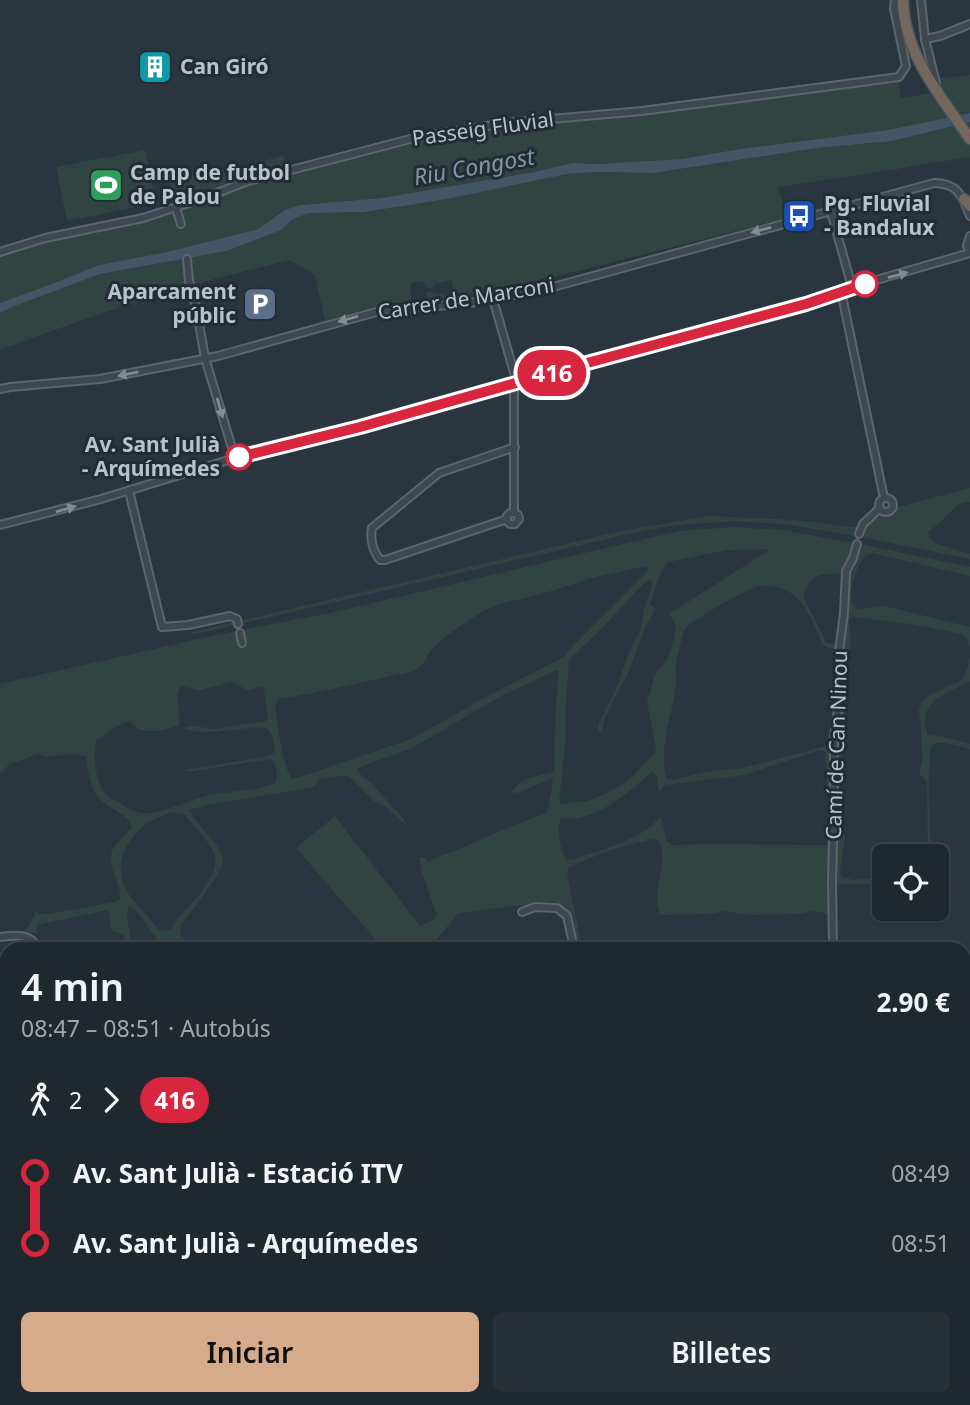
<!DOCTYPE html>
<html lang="es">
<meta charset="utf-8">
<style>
body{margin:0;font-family:"Noto Sans",sans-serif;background:#283037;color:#f1f3f6;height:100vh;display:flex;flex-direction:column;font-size:26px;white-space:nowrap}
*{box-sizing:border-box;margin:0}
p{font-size:23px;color:#a2a6aa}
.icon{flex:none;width:38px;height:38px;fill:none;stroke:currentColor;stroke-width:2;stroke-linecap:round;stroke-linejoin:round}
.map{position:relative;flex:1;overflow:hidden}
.panel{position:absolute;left:0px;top:942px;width:971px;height:464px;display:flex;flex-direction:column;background:#20282f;border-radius:21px 21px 0 0;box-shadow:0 2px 5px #0004,0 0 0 2px #3d444b}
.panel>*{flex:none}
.badge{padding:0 14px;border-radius:23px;font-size:24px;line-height:46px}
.tools{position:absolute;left:872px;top:844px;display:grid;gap:14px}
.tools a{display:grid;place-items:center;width:77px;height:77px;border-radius:10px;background:#20282f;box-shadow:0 2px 5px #0004,0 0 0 2px #3d444b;font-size:35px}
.map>.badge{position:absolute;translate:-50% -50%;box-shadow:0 0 0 4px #fff}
.legs{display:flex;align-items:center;gap:10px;height:77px;padding:0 21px;font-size:23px}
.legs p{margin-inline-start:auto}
.headline{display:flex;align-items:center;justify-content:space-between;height:119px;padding:0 21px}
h1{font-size:38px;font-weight:600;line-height:52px}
.cta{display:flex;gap:14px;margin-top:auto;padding:14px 21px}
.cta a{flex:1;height:80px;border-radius:10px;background:#d6ab8b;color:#111;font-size:28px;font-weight:600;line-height:80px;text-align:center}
.cta a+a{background:#283037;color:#f1f3f6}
ul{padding:0 21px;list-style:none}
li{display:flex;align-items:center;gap:24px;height:70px;font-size:26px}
li i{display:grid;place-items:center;width:10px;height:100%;margin:0 9px;background:currentColor}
li i::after{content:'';width:18px;height:18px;margin:-9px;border:5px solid;border-radius:50%;background:#20282f}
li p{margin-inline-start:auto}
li:first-child i{background:linear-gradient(#0000 50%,currentColor 0)}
li:last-child i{background:linear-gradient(currentColor 50%,#0000 0)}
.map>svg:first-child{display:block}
.green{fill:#304542;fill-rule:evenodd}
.water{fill:#425665}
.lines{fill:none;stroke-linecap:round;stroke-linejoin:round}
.stream{stroke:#425665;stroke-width:2}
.minor-casing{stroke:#5b656c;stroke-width:10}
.highway-casing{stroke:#485259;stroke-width:13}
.minor{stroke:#3d474f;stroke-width:6}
.highway{stroke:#74675c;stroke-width:10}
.oneway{fill:#828b92}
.line-1-casing{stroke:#fff;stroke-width:16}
.line-1{stroke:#d7263d;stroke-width:10}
.stop-1-dot{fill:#fff;stroke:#d7263d;stroke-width:3.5}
.labels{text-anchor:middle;stroke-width:6;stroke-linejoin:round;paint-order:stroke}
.poi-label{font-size:21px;font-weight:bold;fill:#bac2c9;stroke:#222c34;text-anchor:start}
.street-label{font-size:21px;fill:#bac2c9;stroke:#222c34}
.stop-label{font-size:21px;font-weight:bold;fill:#bac2c9;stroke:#222c34;text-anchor:end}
.water-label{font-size:23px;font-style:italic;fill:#7f96a8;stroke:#222c34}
</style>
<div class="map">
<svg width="970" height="1405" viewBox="0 0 970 1405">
<rect width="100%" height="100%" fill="#2a363f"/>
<g class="green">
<path d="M970,75V113L888,130L740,149L681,159L598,164L572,163L534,172L382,198L300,205L280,213L258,229L167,252L99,265L49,285L0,303V255L49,240L97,233L178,210L168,179L239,167L283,156L288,172L383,150L432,137L496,127L898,79L901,98L940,92L937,79Z"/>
<path d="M970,122V158L968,157L885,171L778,187L787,218L494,292L375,307L325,321L315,275L291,260C192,282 95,314 0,350V313L10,308L100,274L227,251L280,230L293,219L309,213L364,212L403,206L447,199L567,174L596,172L653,173L817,148L892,141ZM452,280L454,294C443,297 438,292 427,292V298L411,301V283L424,281L426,287L432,288L435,284Z"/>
<path d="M145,150L156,203L67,221L56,167Z"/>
<path d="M970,488V502H964L957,506L928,533L934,543L970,554V559L857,536L783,524L734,521L679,525L651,529L214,630L193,634L192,632L621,531L710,516L794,520L861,528L895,508Z"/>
<path d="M734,527L782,530L855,543L970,567V576L873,553C868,555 866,555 863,559C855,569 847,596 854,607L859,609L884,606L970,627V649L967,638L962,634L911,624L852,617L849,620L851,644L847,657L846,709L839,783V803L845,837L840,872L842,877L853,880L884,877V884H827V915L822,912L814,911L797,914L753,915L725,911L709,914L661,915C648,893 672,863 658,840L653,839L613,849L568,867L567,874L582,948H578L573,914L554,901L458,913L430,948H383L296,848L335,816L420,926L434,920L437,915L422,873L419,858L424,857L428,861L433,859C472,845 508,826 547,813L552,790L553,778L518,793L512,792C520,777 539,776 554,772L556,704L559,671L557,670L501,696L412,748L357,768L359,773L370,782L402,817L408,827L386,807L374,801L350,777L345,775L319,779L314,787L210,804L189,810C196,823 207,833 216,845C219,849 223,855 223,860C224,872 189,913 181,925L180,935L187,941L191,948H146L155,943L156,938L137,911L130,907L128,908L127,914L131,948H128L123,934L112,931L108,910L37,925V934L24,932L30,924L36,911L40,914H48L115,902L120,899C122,883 105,865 113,849C118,841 126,834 132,827C128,813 108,809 99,798C89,788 88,769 86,756L69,754L48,757L38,754L10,764L0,773V684L216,635L330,613L653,537L681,531ZM771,549L669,614L676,625L674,639L668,658L655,675L647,702L655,742L656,750L653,755L631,778L612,791L587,801L561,804L559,801L565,746L566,700L569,660L602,628L645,582L652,580V587L645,604L641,627L626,660L616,690L599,723L598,731L601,732C604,726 603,722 606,716C612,700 622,686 629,671C638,649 641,629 656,609L650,604L660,574L668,562L727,550ZM647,566L649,570L570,649L564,657L497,691L411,739L297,778L292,779C281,763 279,726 275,706L278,699L309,694L414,671L423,664L430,651L443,638L483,611L502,603L538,595L599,576ZM842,573L840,592L841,612L835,645L826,642L803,596C812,572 819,575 842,573ZM759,586C795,587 802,599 817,631C819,635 821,643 825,646C826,647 834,649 836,649C838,684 834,713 826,746L743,768L705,772L674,780L667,779C657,756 672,715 675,691C677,682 675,672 676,663C678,652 681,641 684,630C692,619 744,591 759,586ZM232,682L247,690L261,687L264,688L268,719L266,721L215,729L192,726L183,728C209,738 239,726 266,728C273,733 275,744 274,753L264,757L185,770L193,771L270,759C277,765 279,775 275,783C256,791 232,791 211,795C190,799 170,811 148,813C140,814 130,810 123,805C117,801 109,798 105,793C94,780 94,756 96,740L117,726L130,721C132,723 137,728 139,729C152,734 169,730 180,724L177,697L180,686L200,690ZM820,750L825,752L829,813L827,845L707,844L673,845L666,841L662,820L659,817C648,837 595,853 574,859L566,860C560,847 556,831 561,818C597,823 628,792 653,771L657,777L659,793L664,785L744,775ZM171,812L182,813L186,816C194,826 213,845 215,856C219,876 192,904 180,916C176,920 174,926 170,930L164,931L159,930C150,918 139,908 130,896C113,872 121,846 142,827C150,820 161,817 171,812Z"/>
<path d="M970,656V681C947,693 914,703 928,735L940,736L970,744V749C961,747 940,738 932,745C927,750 929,823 930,834C930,842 933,848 935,856H928L927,782L919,773L923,759L919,710L921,703L928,696L962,680L967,670Z"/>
<path d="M964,968L970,969L969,1011L970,1084H964Z"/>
<path d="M0,1280L7,1282V1392L0,1390Z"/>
<path d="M257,1398H331L341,1405H268Z"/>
<path d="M629,1398H775L776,1405H752L724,1400L690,1405H631Z"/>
</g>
<path class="water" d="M970,113V122L892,141L817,148L653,173L596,172L567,174L447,199L403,206L364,212L309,213L293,219L281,230L227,251L100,274L12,307L0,313V303L49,285L99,265L167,252L258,229L285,210L300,205L382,198L534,172L572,163L598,164L681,159L740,149L888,130Z"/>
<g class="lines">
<path class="stream" d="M964,1209L970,1214"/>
<g class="minor-casing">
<g id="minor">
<path d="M921,0L925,39L936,83"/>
<path d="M925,39L940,36L970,24"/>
<path d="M176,208L181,224"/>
<path d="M831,212L852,287"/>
<path d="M970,236L967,246L970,253"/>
<path d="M0,252L45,238L143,218L207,197L245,182L418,137L506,123L642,111L899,77L906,66L894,9L895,0"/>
<path d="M187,259L189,281L196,307L205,358L235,458"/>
<path d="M841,291L884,498"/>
<path d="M493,299L517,383L514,388V513L518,515L519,519L515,524H510L507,521V516L510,513H514"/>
<path d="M0,389L10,387L100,379L218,356L380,311L470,303L542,290L934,183C958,183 962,196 970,216"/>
<path d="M129,491L162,627L188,625L230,616L237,619L238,624"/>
<circle cx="886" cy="505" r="7"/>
<path d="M507,519L385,560H380C373,551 370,539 372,528L439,473L515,447"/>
<path d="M0,525L101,499L235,458L360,427L576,366L805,304L852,287L970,253"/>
<path d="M859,534L863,524L880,508"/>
<path d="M240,633L242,643"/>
<path d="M522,912L535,907L557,908L567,916L574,948"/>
<path d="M0,937C16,935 30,933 38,948"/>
<path d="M833,948L832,881L834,808V739L841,687L839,652L844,613L846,571L853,558L857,544"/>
<path d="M964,973L970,974"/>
<path d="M0,1267L7,1269"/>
<path d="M634,1398L636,1405"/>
<path d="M781,1398L782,1405"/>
<path d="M186,1405L190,1398"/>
</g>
</g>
<g class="highway-casing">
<g id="highway">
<path d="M903,0C904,55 941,96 970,139"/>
<path d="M964,199L970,206"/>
</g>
</g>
<use href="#minor" class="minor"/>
<use href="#highway" class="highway"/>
</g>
<defs><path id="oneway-solid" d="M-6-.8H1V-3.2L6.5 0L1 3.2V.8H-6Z" transform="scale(1.75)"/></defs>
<g class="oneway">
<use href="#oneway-solid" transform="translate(761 230) rotate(165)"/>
<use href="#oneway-solid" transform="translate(898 275) rotate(-15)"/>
<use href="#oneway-solid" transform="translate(348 319) rotate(164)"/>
<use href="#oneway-solid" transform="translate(128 374) rotate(169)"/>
<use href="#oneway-solid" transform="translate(220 408) rotate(74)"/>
<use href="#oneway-solid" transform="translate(66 509) rotate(-16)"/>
</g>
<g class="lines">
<g class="line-1-casing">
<path id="line-1" d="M239,457L360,427L576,366L806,304L865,284"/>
</g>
<use href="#line-1" class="line-1"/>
</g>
<defs>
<g id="building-square" transform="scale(1.75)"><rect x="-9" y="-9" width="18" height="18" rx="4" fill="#0f9aa8" stroke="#222c34"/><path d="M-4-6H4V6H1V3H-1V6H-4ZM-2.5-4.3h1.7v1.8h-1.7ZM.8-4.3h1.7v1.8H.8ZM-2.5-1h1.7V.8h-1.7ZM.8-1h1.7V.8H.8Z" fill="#fff"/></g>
<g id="stadium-square" transform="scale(1.75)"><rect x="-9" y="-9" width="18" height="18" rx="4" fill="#2e9e5b" stroke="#222c34"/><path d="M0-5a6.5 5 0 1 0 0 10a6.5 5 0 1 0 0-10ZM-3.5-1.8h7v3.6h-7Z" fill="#fff"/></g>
<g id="bus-square" transform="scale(1.75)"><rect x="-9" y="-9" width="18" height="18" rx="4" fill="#1a4fb4" stroke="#222c34"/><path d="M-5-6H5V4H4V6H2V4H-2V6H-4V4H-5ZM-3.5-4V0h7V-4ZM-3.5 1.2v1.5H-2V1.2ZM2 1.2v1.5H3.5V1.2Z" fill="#fff"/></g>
<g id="parking-square" transform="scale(1.75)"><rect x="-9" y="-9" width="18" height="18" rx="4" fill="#5c6f8a" stroke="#222c34"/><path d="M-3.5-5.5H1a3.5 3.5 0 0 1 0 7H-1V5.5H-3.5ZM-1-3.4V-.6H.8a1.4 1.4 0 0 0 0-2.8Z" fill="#fff"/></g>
</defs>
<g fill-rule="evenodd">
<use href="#building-square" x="155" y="67"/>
<use href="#stadium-square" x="106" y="185"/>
<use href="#bus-square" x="799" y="216"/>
<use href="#parking-square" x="260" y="304"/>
</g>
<g class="stop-1-dot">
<circle cx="865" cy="284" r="12"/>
<circle cx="239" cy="457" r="12"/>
</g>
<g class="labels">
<g class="poi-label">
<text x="180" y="74">Can Giró</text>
<text x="130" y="180">Camp de futbol<tspan x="130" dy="24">de Palou</tspan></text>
<text x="824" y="211">Pg. Fluvial<tspan x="824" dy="24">- Bandalux</tspan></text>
<text x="236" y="299" text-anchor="end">Aparcament<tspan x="236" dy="24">públic</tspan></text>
</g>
<g class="street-label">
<text transform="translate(483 129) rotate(-8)" y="7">Passeig Fluvial</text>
<text transform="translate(466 299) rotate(-9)" y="7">Carrer de Marconi</text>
<text transform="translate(837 745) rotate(-88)" y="7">Camí de Can Ninou</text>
</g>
<g class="stop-label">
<text x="220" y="452">Av. Sant Julià<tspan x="220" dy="24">- Arquímedes</tspan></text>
</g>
<g class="water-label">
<text transform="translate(474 167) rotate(-10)" y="8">Riu Congost</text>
</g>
</g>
</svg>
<div class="tools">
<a><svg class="icon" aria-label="locate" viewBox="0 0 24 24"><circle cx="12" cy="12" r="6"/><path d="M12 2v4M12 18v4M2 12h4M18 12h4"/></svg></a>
</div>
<b class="badge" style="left:552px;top:373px;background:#d7263d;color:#fff">416</b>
<section class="panel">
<div class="headline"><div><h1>4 min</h1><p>08:47 – 08:51 · Autobús</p></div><b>2.90 €</b></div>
<div class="legs"><svg class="icon" aria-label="walk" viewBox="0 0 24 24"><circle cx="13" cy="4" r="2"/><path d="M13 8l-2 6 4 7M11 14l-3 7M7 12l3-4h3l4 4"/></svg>2<svg class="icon" aria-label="forward" viewBox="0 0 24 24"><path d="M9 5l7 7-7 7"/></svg><b class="badge" style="background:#d7263d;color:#fff">416</b></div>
<ul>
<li><i style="color:#d7263d"></i><b>Av. Sant Julià - Estació ITV</b><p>08:49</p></li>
<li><i style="color:#d7263d"></i><b>Av. Sant Julià - Arquímedes</b><p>08:51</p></li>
</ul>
<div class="cta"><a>Iniciar</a><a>Billetes</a></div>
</section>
</div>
